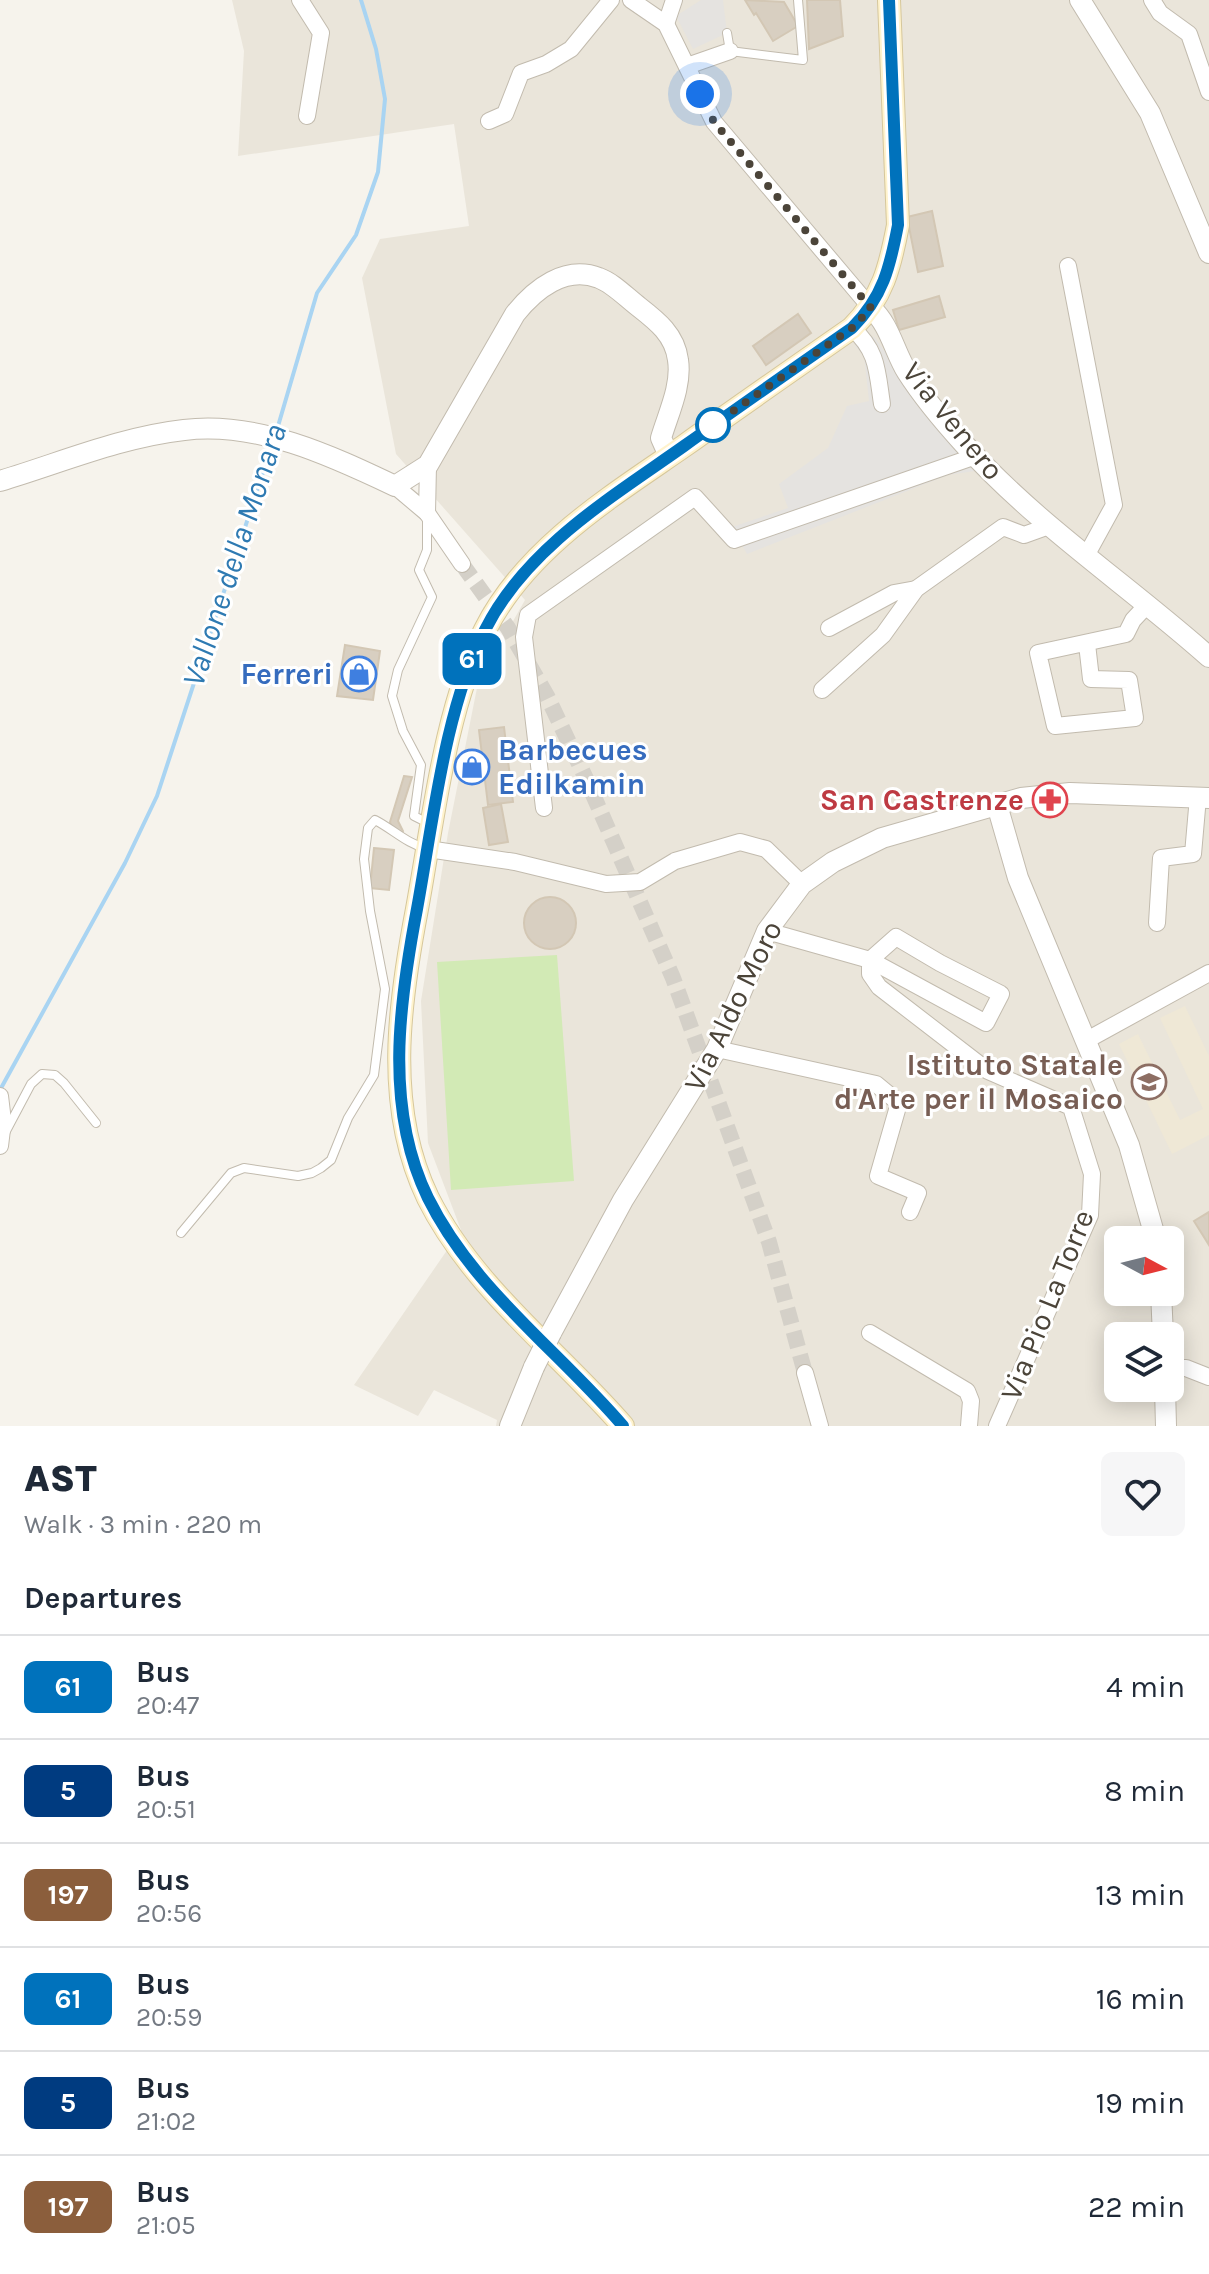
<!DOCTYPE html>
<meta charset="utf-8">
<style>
body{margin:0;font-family:Karla,sans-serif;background:#f6f6f7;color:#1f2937;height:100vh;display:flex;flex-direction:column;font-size:30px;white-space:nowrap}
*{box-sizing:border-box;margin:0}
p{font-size:26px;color:#747a83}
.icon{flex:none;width:44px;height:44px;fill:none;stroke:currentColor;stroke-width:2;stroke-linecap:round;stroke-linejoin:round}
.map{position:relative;height:1426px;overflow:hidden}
.sheet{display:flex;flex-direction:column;background:#fff;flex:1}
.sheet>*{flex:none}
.badge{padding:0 16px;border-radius:12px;font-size:28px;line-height:52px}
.needle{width:52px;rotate:97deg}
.buttons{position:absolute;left:1104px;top:1226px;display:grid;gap:16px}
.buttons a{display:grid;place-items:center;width:80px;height:80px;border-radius:12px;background:#fff;box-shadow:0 4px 20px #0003;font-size:40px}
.you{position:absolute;width:40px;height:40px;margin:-20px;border:6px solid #fff;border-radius:50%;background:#1a73e8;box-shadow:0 0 0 12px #1a73e833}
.map>.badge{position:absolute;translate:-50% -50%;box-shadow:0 0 0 4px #fff}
h2{padding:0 24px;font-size:30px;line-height:72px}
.round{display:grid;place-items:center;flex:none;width:84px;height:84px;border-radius:12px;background:#f6f6f7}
.overview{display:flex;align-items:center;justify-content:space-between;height:136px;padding:0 24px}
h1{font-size:38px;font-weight:800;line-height:60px}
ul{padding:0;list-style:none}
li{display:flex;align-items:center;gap:24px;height:104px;padding:0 24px;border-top:2px solid #e0e1e3}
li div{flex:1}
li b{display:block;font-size:30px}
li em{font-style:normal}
li .badge{min-width:88px;font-weight:700;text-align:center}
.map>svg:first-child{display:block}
.residential{fill:#eae5da;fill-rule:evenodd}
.education{fill:#efe8d6}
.green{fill:#d2eab5}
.parking{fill:#e5e3e0}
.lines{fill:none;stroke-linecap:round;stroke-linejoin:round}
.stream{stroke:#a9d4f2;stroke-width:4}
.building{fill:#d8cfc1;stroke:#d3c7b4;stroke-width:2}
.minor-tunnel{stroke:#d4d0c8;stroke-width:16;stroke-dasharray:16 8;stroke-linecap:butt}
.service-casing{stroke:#c2bbae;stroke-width:10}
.minor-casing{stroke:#c2bbae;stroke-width:18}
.tertiary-casing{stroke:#c2bbae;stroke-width:22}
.secondary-casing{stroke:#d6c79b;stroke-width:24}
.service{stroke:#fff;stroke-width:8}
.minor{stroke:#fff;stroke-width:16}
.tertiary{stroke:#fff;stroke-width:20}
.secondary{stroke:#fff3cd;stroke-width:22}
.tertiary-bridge-casing{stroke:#c2bbae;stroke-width:22;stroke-linecap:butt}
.tertiary-bridge{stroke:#fff;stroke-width:20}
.line-casing{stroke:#fff;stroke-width:18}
.line{stroke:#0072bc;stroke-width:12}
.walk{stroke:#4b4439;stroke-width:8;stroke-dasharray:0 14.4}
.stop-dot{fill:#fff;stroke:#0072bc;stroke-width:4}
.labels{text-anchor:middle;stroke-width:6;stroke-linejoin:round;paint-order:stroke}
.street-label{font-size:30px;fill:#4b4439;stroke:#fff}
.shop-label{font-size:30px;font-weight:bold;fill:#366cbe;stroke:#fff;text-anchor:end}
.health-label{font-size:30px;font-weight:bold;fill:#be3a42;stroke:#fff;text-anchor:end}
.education-label{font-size:30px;font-weight:bold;fill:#785e54;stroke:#fff;text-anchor:end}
.water-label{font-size:32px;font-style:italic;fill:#2e7ab2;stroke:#fff}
</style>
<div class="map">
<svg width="1209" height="1426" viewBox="0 0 1209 1426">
<rect width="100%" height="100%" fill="#f6f3ec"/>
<path class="residential" d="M232,0H1209V1426H496L497,1420L434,1390L418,1416L354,1385L461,1230L428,1143L421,1001L448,833L478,683L525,600L396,454L362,278L380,239L469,226L454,124L238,156L244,51ZM1118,1240H1170V1292H1118ZM1118,1336H1170V1388H1118Z"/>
<path class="education" d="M1185,1006L1209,1056V1135L1172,1154L1119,1044L1138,1034L1180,1120L1203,1109L1160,1018Z"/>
<path class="green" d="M557,955L574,1181L451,1190L437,962Z"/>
<g class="parking">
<path d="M701,0H723L727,33L693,49L676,16Z"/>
<path d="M869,335L875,338L911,387L988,469L948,475L747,554L732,527L788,508L779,484L828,448L847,406L869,401L864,355L855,346Z"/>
</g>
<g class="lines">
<g class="stream">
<path d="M276,433L317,293L356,235L378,172L385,99L376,49L361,0"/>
<path d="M0,1090L125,863L157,796L272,445"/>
</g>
</g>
<g class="building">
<path d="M745,0L784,2L798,26L773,41L756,13L754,15Z"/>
<path d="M807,0H840L843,36L809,49Z"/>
<path d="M932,211L943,266L918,272L907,217Z"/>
<path d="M939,296L945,317L899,330L893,310Z"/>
<path d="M798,314L811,333L766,365L753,346Z"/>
<path d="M345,645L380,651L373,700L337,696Z"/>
<path d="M504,727L513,802L488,805L479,730Z"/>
<path d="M404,776L412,777L398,821L403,831L399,836L393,831L390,822Z"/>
<path d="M501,804L508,842L489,845L483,808Z"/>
<path d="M374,848L394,850L389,890L370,888Z"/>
<circle cx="550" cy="923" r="26"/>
<path d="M1209,1212V1245L1194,1221Z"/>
</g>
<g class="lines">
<path class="minor-tunnel" d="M462,564L508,628L547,696L588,783L673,978L769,1242L805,1373"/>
<g class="service-casing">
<g id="service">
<path d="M727,33L730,51L803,60L798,0"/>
<path d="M427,516V550L419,570L432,597L398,670L392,696L403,731L421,765L414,816L428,823"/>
<path d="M5,1133L31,1084L42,1074L55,1075L64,1083L96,1123"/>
<path d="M181,1233L231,1173L244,1168L298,1176L312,1173L321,1168L331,1160L348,1118L374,1075L385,989L370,911L364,859L368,828L375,820C394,830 406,843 427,849"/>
</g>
</g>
<g class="minor-casing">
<g id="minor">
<path d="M300,0L321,33L307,116"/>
<path d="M631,0L666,24L714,122L871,308"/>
<path d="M1152,0L1160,13L1189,34L1209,92"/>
<path d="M666,24L674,0"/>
<path d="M687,66L730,51"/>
<path d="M489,121L505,114L521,73L546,64L571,49L611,0"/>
<path d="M1068,266L1114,505L1086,556"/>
<path d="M852,328C878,351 877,371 882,404"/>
<path d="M395,486L427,513L462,564"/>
<path d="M427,513L428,465"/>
<path d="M829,628L894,593L916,589"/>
<path d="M1087,644L1091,679L1129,680L1135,718L1055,726L1038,653L1126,634L1133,620L1147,605"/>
<path d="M822,690L883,635L916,589L1003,527L1024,535L1049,526"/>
<path d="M544,808L524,637L528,615L695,497L734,540L976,456"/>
<path d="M428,849L515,862L606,884L640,882L675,861L740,842L766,849L802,884"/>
<path d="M1157,923L1161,858L1193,854L1198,797"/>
<path d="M767,931L870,960L986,1023L1001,994L940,963L896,937L870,960V974L879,987L988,1071L1071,1107L1092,1174L1090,1215L997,1426"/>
<path d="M1087,1040L1209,973"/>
<path d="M717,1049L876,1084L899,1103L878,1176L918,1193L910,1212"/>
<path d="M0,1096L3,1121L0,1146"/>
<path d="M870,1333L967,1391L971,1401L969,1426"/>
<path d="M1170,1368H1186L1209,1377"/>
<path d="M805,1373L820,1426"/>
</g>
</g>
<g class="tertiary-casing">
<g id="tertiary">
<path d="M1080,0L1150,113L1209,253"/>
<path d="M871,308C890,325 894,351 907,372C923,397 944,422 964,444C1037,525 1128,585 1209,657"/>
<path d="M0,481C60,463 121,437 184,430C257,421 330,455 395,486L428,465L515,314C535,289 565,265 599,278C613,283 627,298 639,307C657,321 675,335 678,360C682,386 668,414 661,438L669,456"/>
<path d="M997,805L1018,878L1129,1145L1156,1240"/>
<path d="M1161,1292L1163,1336"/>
<path d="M551,1333L623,1200L717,1049L767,931L802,884L833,862L882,838L1021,798L1070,793L1209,798"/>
<path d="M1165,1388L1166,1426"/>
<path d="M510,1426L534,1367"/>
</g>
</g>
<g class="secondary-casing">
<path id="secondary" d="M623,1426C558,1351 473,1288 428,1198C384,1107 399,1003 417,909C433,822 445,708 485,630C526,548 612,496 684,446C740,406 796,367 852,328C883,297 890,267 898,225L889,0"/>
</g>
<use href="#service" class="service"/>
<use href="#minor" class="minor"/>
<use href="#tertiary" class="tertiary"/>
<use href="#secondary" class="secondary"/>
<g class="tertiary-bridge-casing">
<path id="tertiary-bridge" d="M534,1367L551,1333"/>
</g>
<use href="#tertiary-bridge" class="tertiary-bridge"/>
</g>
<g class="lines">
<g class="line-casing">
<path id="line" d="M623,1426C558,1350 473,1289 428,1198C384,1108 399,1003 417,909C433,822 445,708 485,630C526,548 612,497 684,446C740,406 796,367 852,328C883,297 890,267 898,225L889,0"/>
</g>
<use href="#line" class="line"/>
<path class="walk" d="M700,94L714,122L871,308L852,328L713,425"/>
</g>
<defs>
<g id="shop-ring" transform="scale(1.8)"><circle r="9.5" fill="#fff" stroke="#3f7fe0" stroke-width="1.5"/><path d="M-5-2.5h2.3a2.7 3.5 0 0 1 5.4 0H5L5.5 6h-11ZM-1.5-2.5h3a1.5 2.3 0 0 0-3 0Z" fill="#3f7fe0"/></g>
<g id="pharmacy-ring" transform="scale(1.8)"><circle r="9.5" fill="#fff" stroke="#e0444e" stroke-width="1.5"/><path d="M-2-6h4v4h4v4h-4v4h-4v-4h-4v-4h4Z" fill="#e0444e"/></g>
<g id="school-ring" transform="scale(1.8)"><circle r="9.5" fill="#fff" stroke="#8d6e63" stroke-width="1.5"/><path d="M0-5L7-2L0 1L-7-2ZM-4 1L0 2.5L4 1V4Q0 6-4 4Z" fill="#8d6e63"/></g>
</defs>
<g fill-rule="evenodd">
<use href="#shop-ring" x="359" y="674"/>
<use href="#shop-ring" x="472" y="767"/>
<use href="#pharmacy-ring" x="1050" y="800"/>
<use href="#school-ring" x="1149" y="1082"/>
</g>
<circle class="stop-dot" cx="713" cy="425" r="16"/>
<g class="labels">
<g class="street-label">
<text transform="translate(953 421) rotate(51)" y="10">Via Venero</text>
<text transform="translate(733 1006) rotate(-64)" y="10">Via Aldo Moro</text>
<text transform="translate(1047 1305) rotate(-68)" y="10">Via Pio La Torre</text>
</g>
<g class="shop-label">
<text x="333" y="684">Ferreri</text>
<text x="498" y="760" text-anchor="start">Barbecues<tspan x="498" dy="34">Edilkamin</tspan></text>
</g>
<g class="health-label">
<text x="1024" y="810">San Castrenze</text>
</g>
<g class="education-label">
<text x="1123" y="1075">Istituto Statale<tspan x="1123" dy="34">d'Arte per il Mosaico</tspan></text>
</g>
<g class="water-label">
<text transform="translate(234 555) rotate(-72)" y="11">Vallone della Monara</text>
</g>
</g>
</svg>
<div class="buttons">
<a><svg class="needle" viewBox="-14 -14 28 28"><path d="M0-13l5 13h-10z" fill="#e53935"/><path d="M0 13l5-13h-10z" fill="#747a83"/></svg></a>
<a><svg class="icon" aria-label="layers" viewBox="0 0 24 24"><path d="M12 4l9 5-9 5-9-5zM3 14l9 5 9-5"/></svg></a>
</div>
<div class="you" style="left:700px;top:94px"></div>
<b class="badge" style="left:472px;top:659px;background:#0072bc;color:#fff">61</b>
</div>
<section class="sheet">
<div class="overview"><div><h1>AST</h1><p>Walk · 3 min · 220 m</p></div><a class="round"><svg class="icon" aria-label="heart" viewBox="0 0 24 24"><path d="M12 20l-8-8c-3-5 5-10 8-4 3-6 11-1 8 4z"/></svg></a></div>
<h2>Departures</h2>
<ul>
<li><span class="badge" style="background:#0072bc;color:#fff">61</span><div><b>Bus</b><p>20:47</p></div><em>4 min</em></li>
<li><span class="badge" style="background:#003b80;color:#fff">5</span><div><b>Bus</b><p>20:51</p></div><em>8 min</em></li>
<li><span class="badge" style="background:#8b5e3c;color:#fff">197</span><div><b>Bus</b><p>20:56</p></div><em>13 min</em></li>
<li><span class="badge" style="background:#0072bc;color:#fff">61</span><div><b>Bus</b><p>20:59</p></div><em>16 min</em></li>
<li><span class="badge" style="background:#003b80;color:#fff">5</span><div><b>Bus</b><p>21:02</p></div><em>19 min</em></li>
<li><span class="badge" style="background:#8b5e3c;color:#fff">197</span><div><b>Bus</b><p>21:05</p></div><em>22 min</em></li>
</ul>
</section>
